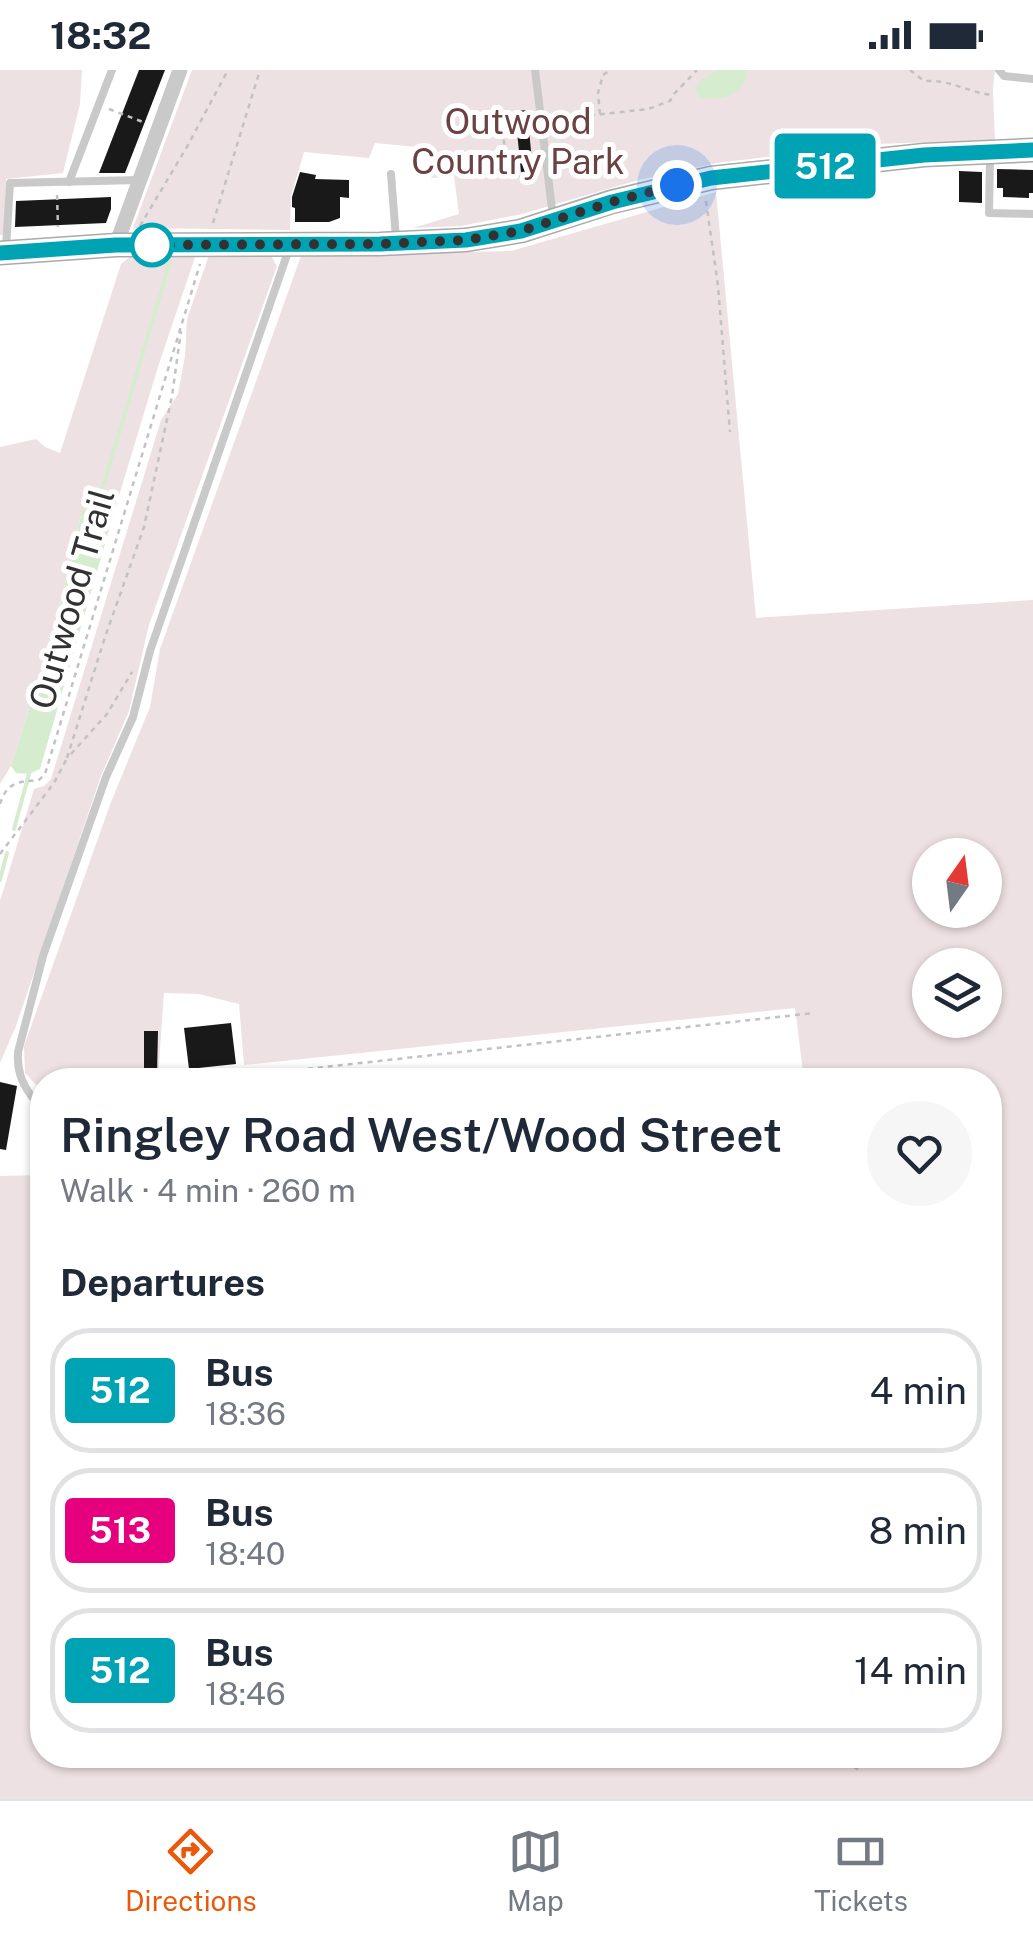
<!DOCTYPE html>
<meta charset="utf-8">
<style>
body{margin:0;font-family:"Public Sans",sans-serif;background:#f6f6f7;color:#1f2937;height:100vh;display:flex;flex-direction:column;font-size:38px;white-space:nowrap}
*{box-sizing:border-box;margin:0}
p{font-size:32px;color:#747a83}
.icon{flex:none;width:55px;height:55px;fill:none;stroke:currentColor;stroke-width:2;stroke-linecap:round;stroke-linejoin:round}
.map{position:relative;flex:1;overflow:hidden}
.details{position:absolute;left:30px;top:998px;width:972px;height:700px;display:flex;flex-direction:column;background:#fff;border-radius:40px;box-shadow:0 2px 8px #0004}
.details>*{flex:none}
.badge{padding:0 20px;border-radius:8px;font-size:35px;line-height:65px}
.needle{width:65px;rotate:14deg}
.fabs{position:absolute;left:912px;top:768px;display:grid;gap:20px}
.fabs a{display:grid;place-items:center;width:90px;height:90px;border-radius:50%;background:#fff;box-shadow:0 2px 8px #0004;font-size:50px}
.you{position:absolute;width:50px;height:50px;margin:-25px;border:8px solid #fff;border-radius:50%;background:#1a73e8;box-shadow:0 0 0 15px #1a73e833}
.map>.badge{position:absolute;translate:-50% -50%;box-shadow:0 0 0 5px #fff}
h2{padding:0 30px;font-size:38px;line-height:90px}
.round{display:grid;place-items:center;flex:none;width:105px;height:105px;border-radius:52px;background:#f6f6f7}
.summary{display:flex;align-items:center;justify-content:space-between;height:170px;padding:0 30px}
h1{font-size:48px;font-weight:600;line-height:75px}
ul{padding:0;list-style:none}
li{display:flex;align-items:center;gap:30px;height:125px;margin:0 20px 15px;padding:0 10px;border:5px solid #e0e1e3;border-radius:40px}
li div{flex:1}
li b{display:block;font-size:38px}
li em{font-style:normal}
li .badge{min-width:110px;font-weight:700;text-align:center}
.status{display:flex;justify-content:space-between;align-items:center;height:70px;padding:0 50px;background:#fff;direction:ltr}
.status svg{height:28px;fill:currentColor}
.dock{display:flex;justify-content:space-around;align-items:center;height:140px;border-top:2px solid #e0e1e3;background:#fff;font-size:28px;color:#747a83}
.dock a{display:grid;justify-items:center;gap:5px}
.dock .selected{color:#ea580c}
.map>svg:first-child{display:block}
.green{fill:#eee1e3;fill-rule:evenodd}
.water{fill:#d5eccf}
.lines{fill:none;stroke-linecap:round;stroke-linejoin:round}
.stream{stroke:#d5eccf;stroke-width:4}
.building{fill:#191919}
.path{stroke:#c2c2c2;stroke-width:2.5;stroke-dasharray:5 5;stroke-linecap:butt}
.lane{stroke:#c9c9c9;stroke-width:8}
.street{stroke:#c9c9c9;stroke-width:15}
.primary{stroke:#aaa;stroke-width:25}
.line-casing{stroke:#fff;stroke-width:22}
.line{stroke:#00a3b4;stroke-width:15}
.walk{stroke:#323232;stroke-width:10;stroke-dasharray:0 18}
.stop-dot{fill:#fff;stroke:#00a3b4;stroke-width:5}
.labels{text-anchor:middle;stroke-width:10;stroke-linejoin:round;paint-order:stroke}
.park-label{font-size:35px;fill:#6c4143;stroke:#fff}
.street-label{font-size:35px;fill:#323232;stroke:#fff}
</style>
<div class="status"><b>18:32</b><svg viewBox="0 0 49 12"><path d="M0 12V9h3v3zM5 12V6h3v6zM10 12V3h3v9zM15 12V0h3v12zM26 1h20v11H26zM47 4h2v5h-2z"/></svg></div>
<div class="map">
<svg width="1033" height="1729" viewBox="0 0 1033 1729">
<rect width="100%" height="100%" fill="#fff"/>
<g class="green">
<path d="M0,0H82L80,34L63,103L6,109L4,165H0Z"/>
<path d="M192,0H995L993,19L995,70L875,74L717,93L635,111L522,144L461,156L413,158L459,144L454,106L431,108L428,78L375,73L369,88L304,82L291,126L290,160L133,158Z"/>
<path d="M716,122L756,548L1033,530V1729H0V1106L42,1105V1685H846L863,1698L898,1691L897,1685H990V1010H804L795,938L244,995L239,934L199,924L164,923L158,1008L139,1010H42V1021L25,1003L24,976L111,732L150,637L160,579L301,186L511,181ZM930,785H985V840H930ZM930,895H985V950H930Z"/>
<path d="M196,184L158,297L115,439L99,430L82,441L56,552L11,696L0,714V377L36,369L45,377L60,383L121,194L131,186Z"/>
<path d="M270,184L277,196L149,555L129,641L101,706L16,956L0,993V831L34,719L44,716L51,709L161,350L178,324L185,286L187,249L209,185Z"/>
</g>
<g class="water">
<path d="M718,0H746L748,2C744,24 720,33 699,27L696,19L701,10Z"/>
<path d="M99,430L115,439L40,699L29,704L16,703L11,696L56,552L82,441Z"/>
</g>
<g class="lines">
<g class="stream">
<path d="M99,430L170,192"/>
<path d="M14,759L29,704"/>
<path d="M0,810L7,783"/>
</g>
</g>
<g class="building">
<path d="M139,0H165L125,103H99Z"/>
<path d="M527,40L533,101L521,102L515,41Z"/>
<path d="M997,99L1033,100V123H1029V128L1003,127V118H997Z"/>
<path d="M959,101L982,102V133L959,132Z"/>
<path d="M300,102L316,105L315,109L349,110V128L340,127V148L329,152H295V138L292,137V127Z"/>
<path d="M111,127V139L106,153L15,157L16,131Z"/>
<path d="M231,953L236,994L189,999L184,958Z"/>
<path d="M144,961H158L157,1005H144Z"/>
<path d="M0,1012L17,1016L6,1080L0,1079Z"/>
</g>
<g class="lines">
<g class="path">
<path d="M910,0L924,11C952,10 965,21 991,25"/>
<path d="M109,39L143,52"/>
<path d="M499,40L508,98L518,106L535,107"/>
<path d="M600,44L598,23L603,5L610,0"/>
<path d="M550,50L648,39L670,31L674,24L697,0"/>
<path d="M57,125L58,157"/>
<path d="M706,131L718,216L730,362"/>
<path d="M213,153L260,0"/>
<path d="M140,156L188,75L228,0"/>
<path d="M71,684L107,644L132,602"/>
<path d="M67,688L105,567L144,457L172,326L181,261"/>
<path d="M0,734C6,714 18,710 38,711L45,704L200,194"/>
<path d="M0,784L54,713L66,690"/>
<path d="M288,1001L814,943"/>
<path d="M32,1038L37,1058L42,1068"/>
<path d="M41,1122L42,1116"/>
<path d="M838,1685L861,1702"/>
</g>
<g class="lane">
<path d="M535,0L553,147"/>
<path d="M999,0L1004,6L1033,9"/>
<path d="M990,86L989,143L1033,144"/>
<path d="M391,104L396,169"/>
<path d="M69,112L112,0"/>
<path d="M6,178L10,113L140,110"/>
<path d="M205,1010L278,1002L277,1010"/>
<path d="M42,1030L32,1027C21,1012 17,1000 18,982L43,886L106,707L133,647L150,581L289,179"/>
</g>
<path class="street" d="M116,175L180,0"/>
<path class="primary" d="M0,183L116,175L380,174L466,170L521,161L611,132L711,108L924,85L1033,80"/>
</g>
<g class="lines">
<g class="line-casing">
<path id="line" d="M0,183L116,175L380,174L466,170L521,161L612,132L711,108L924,85L1033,80"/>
</g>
<use href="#line" class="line"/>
<path class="walk" d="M152,175L380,174L466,170L521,161L612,132L677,115"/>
</g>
<circle class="stop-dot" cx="152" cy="175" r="20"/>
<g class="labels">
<g class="park-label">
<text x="518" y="64">Outwood<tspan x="518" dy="40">Country Park</tspan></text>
</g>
<g class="street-label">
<text transform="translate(72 529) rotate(-74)" y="12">Outwood Trail</text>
</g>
</g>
</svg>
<div class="fabs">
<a><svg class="needle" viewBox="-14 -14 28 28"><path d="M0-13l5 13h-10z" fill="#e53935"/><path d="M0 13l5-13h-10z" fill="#747a83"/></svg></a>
<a><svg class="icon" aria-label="layers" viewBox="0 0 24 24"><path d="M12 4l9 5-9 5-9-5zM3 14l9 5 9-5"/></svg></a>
</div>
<div class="you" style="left:677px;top:115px"></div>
<b class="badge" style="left:825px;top:96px;background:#00a3b4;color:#fff">512</b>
<section class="details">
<div class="summary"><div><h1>Ringley Road West/Wood Street</h1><p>Walk · 4 min · 260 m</p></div><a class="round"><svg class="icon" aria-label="heart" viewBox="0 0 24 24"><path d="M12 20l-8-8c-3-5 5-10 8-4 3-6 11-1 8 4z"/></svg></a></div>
<h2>Departures</h2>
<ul>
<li><span class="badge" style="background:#00a3b4;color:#fff">512</span><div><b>Bus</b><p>18:36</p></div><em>4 min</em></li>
<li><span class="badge" style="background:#e6007e;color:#fff">513</span><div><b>Bus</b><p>18:40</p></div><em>8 min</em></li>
<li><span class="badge" style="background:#00a3b4;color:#fff">512</span><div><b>Bus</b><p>18:46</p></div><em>14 min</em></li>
</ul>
</section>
</div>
<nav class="dock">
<a class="selected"><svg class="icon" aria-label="directions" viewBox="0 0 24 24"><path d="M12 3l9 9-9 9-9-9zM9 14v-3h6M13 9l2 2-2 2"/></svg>Directions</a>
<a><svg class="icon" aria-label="map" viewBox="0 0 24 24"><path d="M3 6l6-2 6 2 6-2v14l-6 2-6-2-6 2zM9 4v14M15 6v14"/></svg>Map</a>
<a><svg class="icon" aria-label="tickets" viewBox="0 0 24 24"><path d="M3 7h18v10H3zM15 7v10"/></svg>Tickets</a>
</nav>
